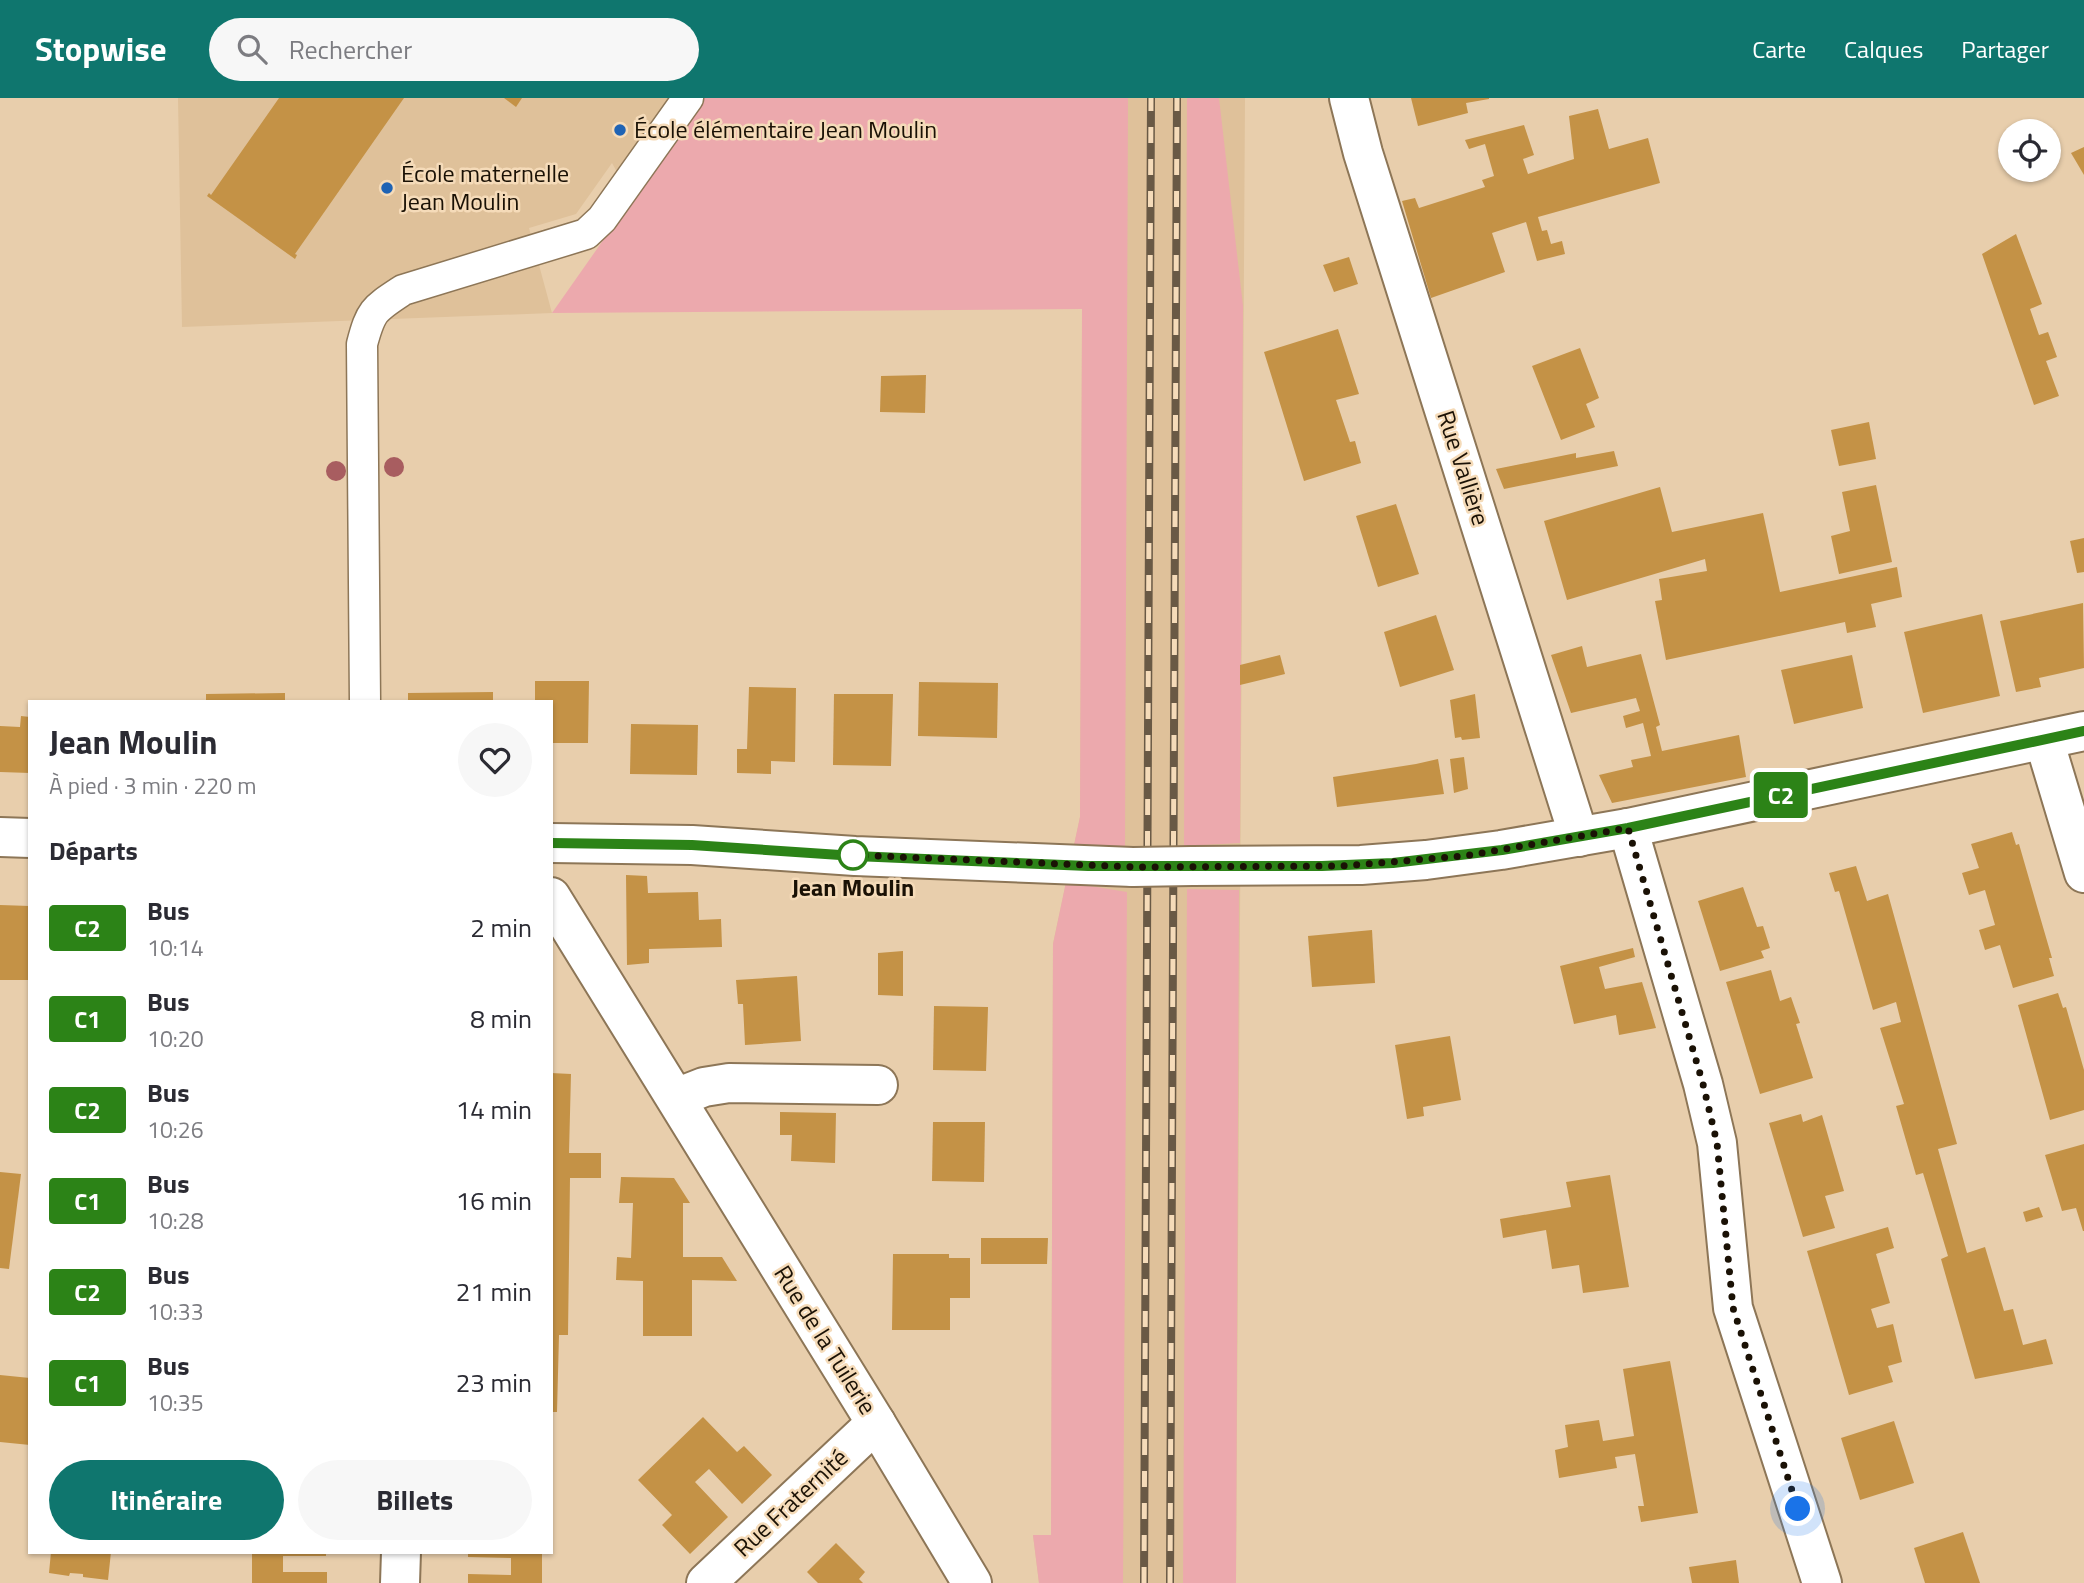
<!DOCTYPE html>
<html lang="fr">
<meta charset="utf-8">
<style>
body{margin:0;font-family:"Titillium Web",sans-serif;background:#f7f7f7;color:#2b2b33;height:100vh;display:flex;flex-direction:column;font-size:26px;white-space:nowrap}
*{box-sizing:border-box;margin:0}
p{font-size:23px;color:#7c7c81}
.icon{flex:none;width:38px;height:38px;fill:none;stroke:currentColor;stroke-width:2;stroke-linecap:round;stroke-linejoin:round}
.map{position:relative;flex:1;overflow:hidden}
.details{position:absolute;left:28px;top:602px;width:525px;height:854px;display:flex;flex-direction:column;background:#fff;border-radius:0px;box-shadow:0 2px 5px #0004}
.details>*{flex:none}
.badge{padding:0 14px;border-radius:5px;font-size:24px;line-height:46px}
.buttons{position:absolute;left:1998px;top:21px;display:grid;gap:14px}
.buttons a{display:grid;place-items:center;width:63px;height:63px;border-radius:50%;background:#fff;box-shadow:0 2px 5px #0004;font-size:35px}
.you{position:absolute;width:35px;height:35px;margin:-18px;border:5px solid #fff;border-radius:50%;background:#1a73e8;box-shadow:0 0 0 10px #1a73e833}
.map>.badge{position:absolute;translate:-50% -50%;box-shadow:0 0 0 4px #fff}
h2{padding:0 21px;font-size:26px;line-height:63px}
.round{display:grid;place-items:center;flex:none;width:74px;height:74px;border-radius:37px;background:#f7f7f7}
.summary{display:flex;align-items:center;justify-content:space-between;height:119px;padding:0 21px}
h1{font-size:33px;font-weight:700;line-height:52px}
.cta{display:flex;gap:14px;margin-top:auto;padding:14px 21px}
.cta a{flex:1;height:80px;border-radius:42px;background:#0f766e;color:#fff;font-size:28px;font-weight:700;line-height:80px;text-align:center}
.cta a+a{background:#f7f7f7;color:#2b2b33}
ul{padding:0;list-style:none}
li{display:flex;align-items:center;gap:21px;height:91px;padding:0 21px}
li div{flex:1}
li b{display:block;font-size:26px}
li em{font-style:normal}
li .badge{min-width:77px;font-weight:700;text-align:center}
header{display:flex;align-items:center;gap:42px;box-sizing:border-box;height:98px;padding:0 35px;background:#0f766e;color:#fff}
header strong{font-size:33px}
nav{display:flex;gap:38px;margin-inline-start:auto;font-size:24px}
.search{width:490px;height:63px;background:#f7f7f7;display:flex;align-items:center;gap:18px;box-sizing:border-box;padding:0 24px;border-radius:38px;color:#7c7c81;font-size:26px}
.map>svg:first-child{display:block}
.built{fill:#dfc19a}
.green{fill:#eca9ad}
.building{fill:#c49246}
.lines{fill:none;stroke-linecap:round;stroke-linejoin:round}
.pedestrian-casing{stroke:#8d7657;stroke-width:33}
.minor-casing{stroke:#8d7657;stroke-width:42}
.pedestrian{stroke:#fff;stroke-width:30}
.minor{stroke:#fff;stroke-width:38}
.rail-casing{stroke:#695945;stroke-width:8}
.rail{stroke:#f5dbb9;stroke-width:5;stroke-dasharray:16;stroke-linecap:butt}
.minor-bridge-casing{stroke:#8d7657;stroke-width:42;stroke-linecap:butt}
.minor-bridge{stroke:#fff;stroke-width:38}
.tree{fill:#a85d60}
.line-casing{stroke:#fff;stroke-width:16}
.line{stroke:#2c8317;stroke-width:10}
.walk{stroke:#1a1105;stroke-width:7;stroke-dasharray:0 12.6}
.poi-dot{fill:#1f63b4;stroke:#f5dbb9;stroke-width:2.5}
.stop-dot{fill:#fff;stroke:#2c8317;stroke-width:3.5}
.labels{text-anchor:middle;stroke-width:5;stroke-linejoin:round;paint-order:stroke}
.poi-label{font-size:24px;fill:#1a1105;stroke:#f5dbb9;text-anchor:start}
.street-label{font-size:24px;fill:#1a1105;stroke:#f5dbb9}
.stop-label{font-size:24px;font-weight:bold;fill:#1a1105;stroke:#f5dbb9}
</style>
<header>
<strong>Stopwise</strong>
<div class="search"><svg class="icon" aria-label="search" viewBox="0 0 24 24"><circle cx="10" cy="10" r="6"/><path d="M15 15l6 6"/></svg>Rechercher</div>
<nav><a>Carte</a><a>Calques</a><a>Partager</a></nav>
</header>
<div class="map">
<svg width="2084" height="1485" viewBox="0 0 2084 1485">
<rect width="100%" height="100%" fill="#e8ceac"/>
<g class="built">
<path d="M178,0H671L618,76L612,65L576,116L529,130L552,215L182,229Z"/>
<path d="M1083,0H1245L1236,1485H1039L1033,1437H1051L1053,846L1080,719Z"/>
</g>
<g class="green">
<path d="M703,0H1128L1125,751L1074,747L1080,719L1082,211L552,215Z"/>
<path d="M1187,0H1219L1243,208L1240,745L1184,748Z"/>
<path d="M1066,784L1127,794L1123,1485H1039L1033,1437H1051L1053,846Z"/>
<path d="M1187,791L1239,792L1236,1485H1183Z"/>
</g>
<g class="building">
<path d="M279,0H404L295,156L297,157L295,161L207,98L209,95L211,97Z"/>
<path d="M504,0H522L516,9Z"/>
<path d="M1411,0H1489V1L1466,5L1468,15L1418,28Z"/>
<path d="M1598,11L1609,51L1648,40L1660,85L1538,119L1542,133L1547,132L1551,146L1562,143L1565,156L1537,163L1526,124L1492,135L1505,174L1431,200L1402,103L1415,100L1419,110L1485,89L1482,82L1494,78L1485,46L1469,51L1465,42L1524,27L1534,57L1523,61L1528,76L1574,61L1569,18Z"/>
<path d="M2084,49V77L2071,55Z"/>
<path d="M2016,136L2042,206L2030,211L2039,237L2048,234L2057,259L2046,263L2059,298L2034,307L1982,156Z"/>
<path d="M1349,159L1358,186L1334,194L1323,167Z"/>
<path d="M1338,231L1359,296L1336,302L1350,344L1355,343L1361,365L1304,383L1264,254Z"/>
<path d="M1580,250L1599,300L1586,306L1595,329L1561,342L1532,268Z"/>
<path d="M926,277L925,315L880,314L881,278Z"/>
<path d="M1869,324L1876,361L1839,368L1831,332Z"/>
<path d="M1614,353L1618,368L1504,391L1496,371L1576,355V360Z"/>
<path d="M1876,387L1892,464L1839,476L1831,438L1850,433L1842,394Z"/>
<path d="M1660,389L1672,434L1763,415L1780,494L1897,469L1902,499L1871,506L1876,529L1847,535L1845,524L1666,562L1655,503L1662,502L1659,481L1707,473L1705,461L1567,502L1544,423Z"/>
<path d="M1396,406L1419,476L1378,489L1356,418Z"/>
<path d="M2084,440V474L2077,475L2070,443Z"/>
<path d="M2083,505L2084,570L2039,580L2041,589L2016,594L2000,523Z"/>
<path d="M1982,516L2000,598L1923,615L1904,534Z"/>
<path d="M1436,517L1454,572L1400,589L1384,534Z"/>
<path d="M1582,548L1587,569L1641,556L1660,627L1656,629L1662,653L1739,637L1746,679L1612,705L1599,677L1633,669L1631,662L1651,658L1643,625L1626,630L1623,618L1640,613L1636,600L1571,615L1551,557Z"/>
<path d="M1280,557L1285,576L1240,587V567Z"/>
<path d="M1852,557L1863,610L1794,626L1781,572Z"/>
<path d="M535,583H589L588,645H551V604H535Z"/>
<path d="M919,584L998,585L997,640L918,638Z"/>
<path d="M749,589L796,590L795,664L771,663V676L737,675V651H747Z"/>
<path d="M493,594V604H408V595Z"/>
<path d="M285,595V604H206V596Z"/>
<path d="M834,596H893L891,668L833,667Z"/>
<path d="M1475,596L1480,640L1462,642L1461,639L1455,640L1450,602Z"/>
<path d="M21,618L30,619V675L0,674V628L20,629Z"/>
<path d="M631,626L698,627L697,677L630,676Z"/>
<path d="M1464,659L1468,691L1454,695L1450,661Z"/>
<path d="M1438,661L1444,696L1337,709L1333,679L1416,666Z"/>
<path d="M2012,734L2016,747L2019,746L2036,805L2052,860H2049L2054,878L2013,890L2000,847L1985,852L1979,832L1995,827L1985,792L1969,797L1962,775L1979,770L1971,746Z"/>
<path d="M1856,768L1867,803L1888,796L1957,1046L1938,1051L1967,1155L1985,1149L2004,1213L2013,1211L2023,1247L2046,1241L2053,1266L1975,1281L1941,1161L1948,1158L1923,1075L1916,1077L1896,1008L1904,1006L1880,930L1901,924L1896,904L1873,912L1839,793L1835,794L1829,775Z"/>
<path d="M626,777L647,778L648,795L698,794L699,822L721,821L722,849L649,851V865L627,867Z"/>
<path d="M1743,789L1757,829L1763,828L1770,850L1761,853L1764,860L1720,873L1698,803Z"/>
<path d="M0,807L30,808V882H0Z"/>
<path d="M1372,832L1375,885L1312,889L1308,838Z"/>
<path d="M1633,850L1635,859L1599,869L1605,891L1642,884L1656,930L1619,937L1616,917L1574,926L1560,868Z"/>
<path d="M903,853V898L878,897V855Z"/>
<path d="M1771,872L1780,903L1791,899L1800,925L1796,926L1813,980L1760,996L1726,884Z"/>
<path d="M797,878L801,943L745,947L743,906H738L736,882Z"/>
<path d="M2058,895L2063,910L2066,909L2084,972V1012L2050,1022L2018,907Z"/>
<path d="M934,908L988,909L986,973L933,972Z"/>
<path d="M1450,938L1461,1002L1423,1009L1424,1018L1407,1021L1395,947Z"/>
<path d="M551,975L571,976L569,1055H601V1080H570L568,1237H559L557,1314H551Z"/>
<path d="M780,1014L836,1015L835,1065L791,1063L792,1037H780Z"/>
<path d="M1801,1016L1803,1024L1822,1017L1844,1093L1825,1098L1835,1130L1803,1139L1769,1025Z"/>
<path d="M933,1024H985L984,1084L932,1083Z"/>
<path d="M2084,1046V1133H2083L2076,1110L2062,1113L2045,1057Z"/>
<path d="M0,1074L21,1076L9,1171L0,1170Z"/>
<path d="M1610,1077L1629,1189L1583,1195L1579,1167L1552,1171L1546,1132L1503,1140L1500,1121L1571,1109L1566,1084Z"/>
<path d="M621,1079L674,1080L690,1105H683V1159H722L737,1183L692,1182V1238H643V1183L616,1182L617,1159L631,1160L633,1105H619Z"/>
<path d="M2039,1109L2043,1119L2026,1124L2023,1114Z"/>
<path d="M1888,1129L1894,1150L1876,1156L1890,1205L1871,1211L1877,1230L1893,1226L1902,1264L1888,1268L1893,1284L1849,1297L1807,1153Z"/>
<path d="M981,1140H1048L1047,1166H981Z"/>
<path d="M893,1156H949V1160H970V1200H950V1232H892Z"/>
<path d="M1670,1263L1698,1415L1641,1424L1638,1408H1644L1635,1356L1615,1359L1617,1370L1559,1380L1555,1352L1568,1349L1565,1327L1599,1322L1603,1343L1634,1338L1623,1271Z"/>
<path d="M0,1277L30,1280V1347L0,1344Z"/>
<path d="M703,1319L737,1354L744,1348L772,1377L742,1406L709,1371L695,1384L728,1419L690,1456L662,1427L672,1417L638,1382Z"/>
<path d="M1894,1323L1914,1385L1860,1402L1841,1340Z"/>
<path d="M1963,1434L1980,1485H1925L1914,1450Z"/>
<path d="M836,1445L865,1474L859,1481L863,1485H818L807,1474Z"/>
<path d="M51,1454H111L108,1482L83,1479V1476L70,1475L69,1478L49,1475Z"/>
<path d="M252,1454H326V1458H283V1474H327V1485H252Z"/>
<path d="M468,1454H542V1485H468V1476L511,1477V1460L468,1459Z"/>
<path d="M1736,1462L1739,1485H1692L1689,1469Z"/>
</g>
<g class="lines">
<g class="pedestrian-casing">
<path id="pedestrian" d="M365,604L362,246C371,212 374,211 403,192L586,136L602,121L688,0"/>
</g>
<g class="minor-casing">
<g id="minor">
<path d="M1349,0L1363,55L1579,739"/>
<path d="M2044,642L2084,775"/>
<path d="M1628,730L1703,986L1717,1045L1733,1210L1822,1485"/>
<path d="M0,739L30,740"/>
<path d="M551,745L692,747L855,758L1133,769"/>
<path d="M1192,768L1361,767L1426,762L1501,752L1628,730L2084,633"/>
<path d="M551,799L876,1325L972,1485"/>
<path d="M676,1000L704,989L729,985L878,987"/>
<path d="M400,1485L401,1454"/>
<path d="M706,1485L876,1325"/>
</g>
</g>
<use href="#pedestrian" class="pedestrian"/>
<use href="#minor" class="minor"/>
<g class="rail-casing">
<g id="rail">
<path d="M1144,1485L1151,0"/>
<path d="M1170,1485L1177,0"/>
</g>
</g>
<use href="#rail" class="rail"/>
<g class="minor-bridge-casing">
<path id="minor-bridge" d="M1133,769L1192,768"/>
</g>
<use href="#minor-bridge" class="minor-bridge"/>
</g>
<g class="tree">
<circle cx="394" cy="369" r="10"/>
<circle cx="336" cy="373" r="10"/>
</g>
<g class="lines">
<g class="line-casing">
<path id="line" d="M551,745L692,747L855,758L1088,768H1322L1393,765L1502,752L1628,730L2084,633"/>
</g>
<use href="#line" class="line"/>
<path class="walk" d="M853,757L1133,769L1341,768L1464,758L1628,730L1703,986L1717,1045L1733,1210L1798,1411"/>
</g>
<g class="poi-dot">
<circle cx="620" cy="32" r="7"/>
<circle cx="387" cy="90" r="7"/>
</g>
<circle class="stop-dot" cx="853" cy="757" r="14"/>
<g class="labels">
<g class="poi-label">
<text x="634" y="40">École élémentaire Jean Moulin</text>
<text x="401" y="84">École maternelle<tspan x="401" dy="28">Jean Moulin</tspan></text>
</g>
<g class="street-label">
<text transform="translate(1463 370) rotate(72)" y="8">Rue Vallière</text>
<text transform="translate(825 1242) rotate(58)" y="8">Rue de la Tuilerie</text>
<text transform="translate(791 1405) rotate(-43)" y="8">Rue Fraternité</text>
</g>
<g class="stop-label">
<text x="853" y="798">Jean Moulin</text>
</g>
</g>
</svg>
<div class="buttons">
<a><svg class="icon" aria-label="locate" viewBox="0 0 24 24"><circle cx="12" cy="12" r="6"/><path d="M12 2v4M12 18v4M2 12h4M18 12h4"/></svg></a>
</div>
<div class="you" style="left:1798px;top:1411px"></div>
<b class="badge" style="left:1781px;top:697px;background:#2c8317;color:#fff">C2</b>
<section class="details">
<div class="summary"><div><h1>Jean Moulin</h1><p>À pied · 3 min · 220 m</p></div><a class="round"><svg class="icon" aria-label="heart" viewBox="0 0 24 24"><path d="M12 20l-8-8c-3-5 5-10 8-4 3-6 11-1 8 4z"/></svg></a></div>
<h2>Départs</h2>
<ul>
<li><span class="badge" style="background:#2c8317;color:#fff">C2</span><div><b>Bus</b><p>10:14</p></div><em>2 min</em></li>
<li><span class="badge" style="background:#2c8317;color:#fff">C1</span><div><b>Bus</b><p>10:20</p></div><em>8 min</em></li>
<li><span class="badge" style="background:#2c8317;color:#fff">C2</span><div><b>Bus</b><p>10:26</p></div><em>14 min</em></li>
<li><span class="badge" style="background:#2c8317;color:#fff">C1</span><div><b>Bus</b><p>10:28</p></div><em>16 min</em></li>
<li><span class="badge" style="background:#2c8317;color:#fff">C2</span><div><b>Bus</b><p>10:33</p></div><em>21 min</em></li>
<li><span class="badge" style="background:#2c8317;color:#fff">C1</span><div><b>Bus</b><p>10:35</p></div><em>23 min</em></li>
</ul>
<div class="cta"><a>Itinéraire</a><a>Billets</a></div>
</section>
</div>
